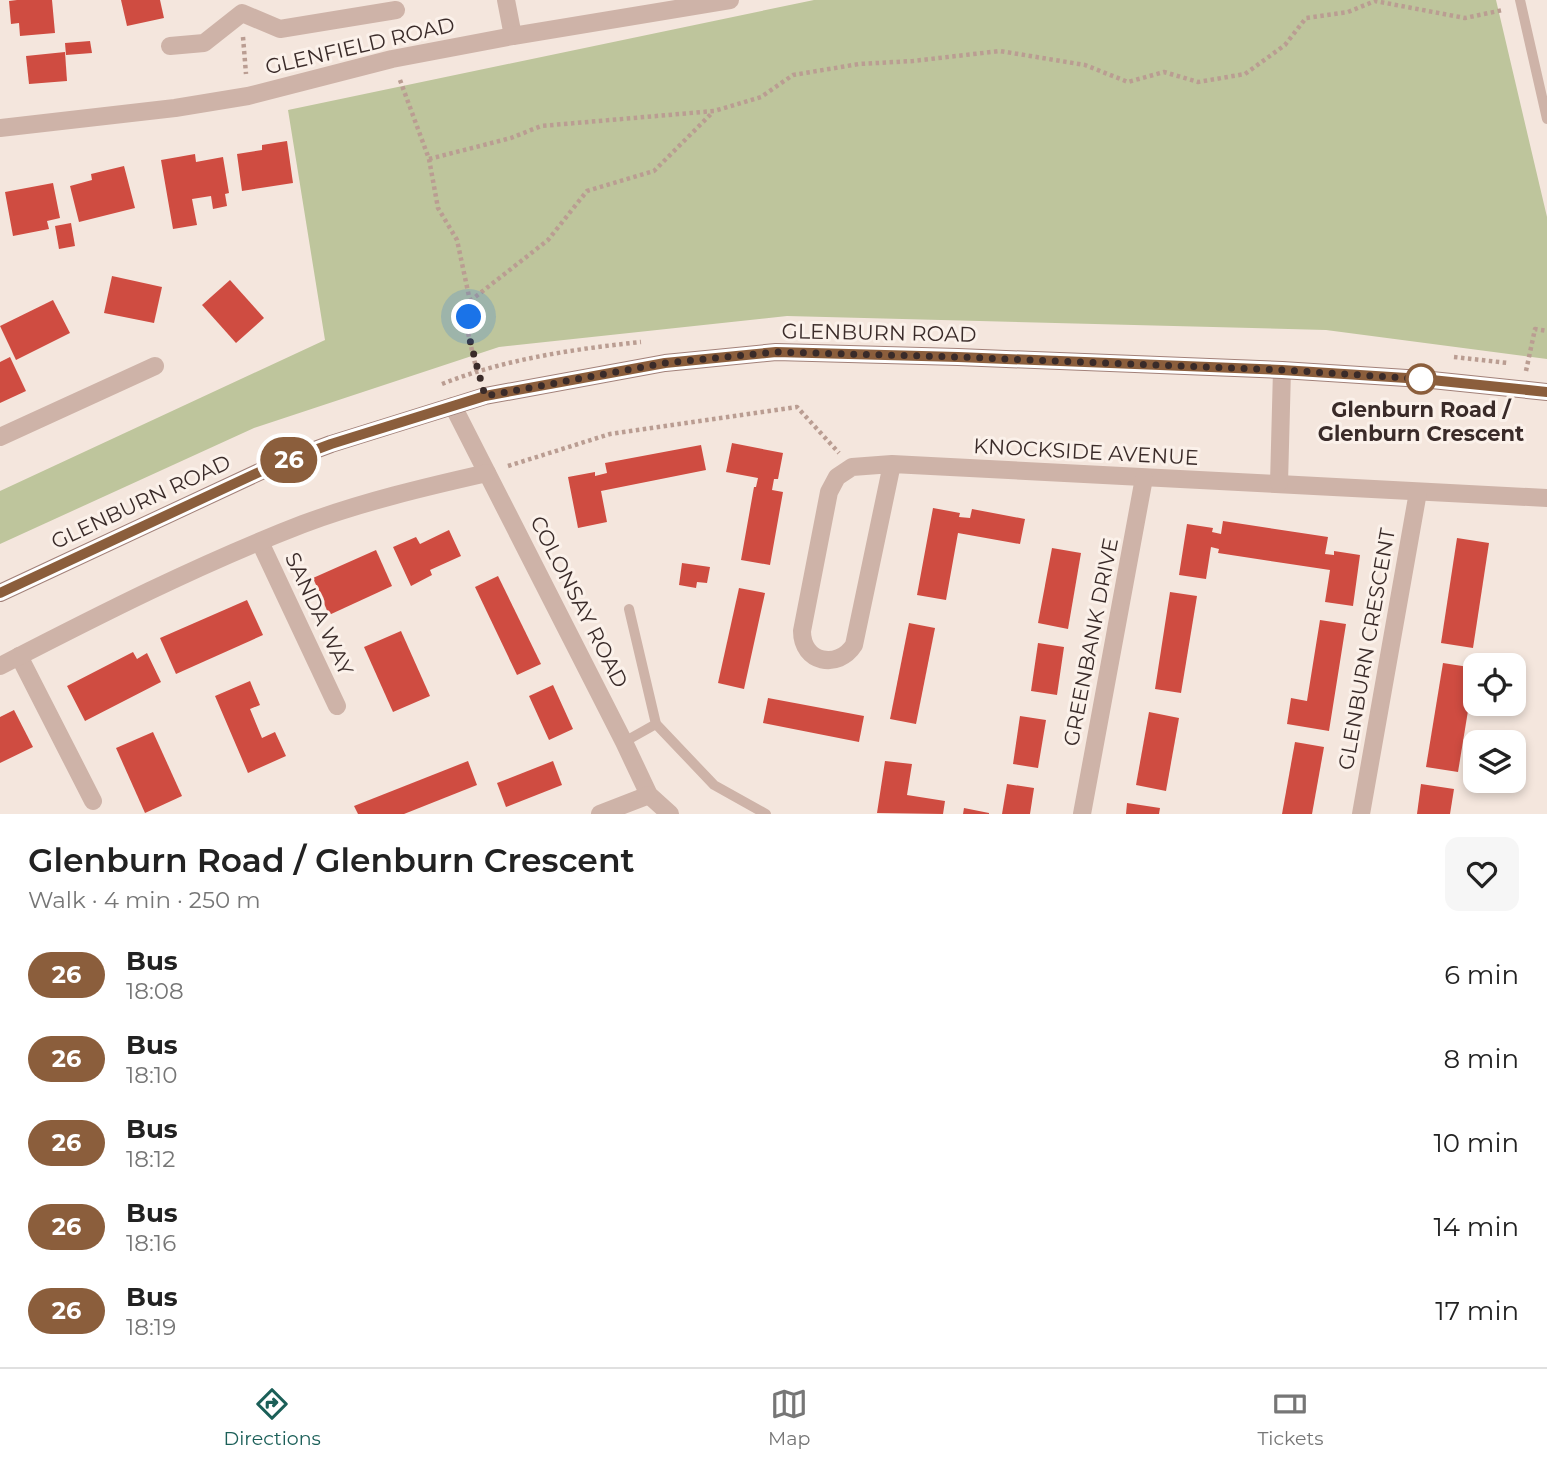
<!DOCTYPE html>
<meta charset="utf-8">
<style>
body{margin:0;font-family:Montserrat,sans-serif;background:#f6f6f6;color:#222;height:100vh;display:flex;flex-direction:column;font-size:26px;white-space:nowrap}
*{box-sizing:border-box;margin:0}
p{font-size:23px;color:#767676}
.icon{flex:none;width:38px;height:38px;fill:none;stroke:currentColor;stroke-width:2;stroke-linecap:round;stroke-linejoin:round}
.map{position:relative;height:814px;overflow:hidden}
.panel{display:flex;flex-direction:column;background:#fff;flex:1}
.panel>*{flex:none}
.badge{padding:0 14px;border-radius:23px;font-size:24px;line-height:46px}
.controls{position:absolute;left:1463px;top:653px;display:grid;gap:14px}
.controls a{display:grid;place-items:center;width:63px;height:63px;border-radius:14px;background:#fff;box-shadow:0 4px 10px #0003;font-size:35px}
.you{position:absolute;width:35px;height:35px;margin:-18px;border:5px solid #fff;border-radius:50%;background:#1a73e8;box-shadow:0 0 0 10px #1a73e833}
.map>.badge{position:absolute;translate:-50% -50%;box-shadow:0 0 0 4px #fff}
.round{display:grid;place-items:center;flex:none;width:74px;height:74px;border-radius:14px;background:#f6f6f6}
.headline{display:flex;align-items:center;justify-content:space-between;height:119px;padding:0 28px}
h1{font-size:33px;font-weight:600;line-height:52px}
ul{padding:0;list-style:none}
li{display:flex;align-items:center;gap:21px;height:84px;padding:0 28px}
li div{flex:1}
li b{display:block;font-size:26px}
li em{font-style:normal}
li .badge{min-width:77px;font-weight:700;text-align:center}
.tabs{display:flex;justify-content:space-around;align-items:center;height:98px;border-top:2px solid #e0e0e0;background:#fff;font-size:19px;color:#767676}
.tabs a{display:grid;justify-items:center;gap:4px}
.tabs .on{color:#1b5f58}
.map>svg:first-child{display:block}
.green{fill:#bec59c}
.building{fill:#cf4c41}
.lines{fill:none;stroke-linecap:round;stroke-linejoin:round}
.path{stroke:#ba9d92;stroke-width:4.5;stroke-dasharray:3.5 3.5;stroke-linecap:butt}
.lane{stroke:#ceb3a8;stroke-width:10}
.street{stroke:#ceb3a8;stroke-width:18}
.secondary{stroke:#a28179;stroke-width:18}
.line-casing{stroke:#fff;stroke-width:16}
.line{stroke:#8b5e3c;stroke-width:10}
.walk{stroke:#3a2b29;stroke-width:7;stroke-dasharray:0 12.6}
.stop-dot{fill:#fff;stroke:#8b5e3c;stroke-width:3.5}
.labels{text-anchor:middle;stroke-width:6;stroke-linejoin:round;paint-order:stroke}
.street-label{font-size:21px;fill:#3a2b29;stroke:#fbf1ea}
.stop-label{font-size:21px;font-weight:bold;fill:#3a2b29;stroke:#fbf1ea}
</style>
<div class="map">
<svg width="1547" height="814" viewBox="0 0 1547 814">
<rect width="100%" height="100%" fill="#f4e6dd"/>
<path class="green" d="M814,0H1496L1547,217V359L1326,330L787,316L499,347L254,428L0,544V491L325,340L288,110Z"/>
<g class="building">
<path d="M17,0H52L55,33L20,36L19,23L11,24L9,1Z"/>
<path d="M121,0H160L164,18L127,26Z"/>
<path d="M90,41L92,53L66,55L65,43Z"/>
<path d="M65,52L67,81L29,84L26,56Z"/>
<path d="M287,141L293,183L242,191L237,154L262,150V145Z"/>
<path d="M195,154L196,162L223,157L229,193L225,194L227,206L213,209L211,196L192,199L197,225L173,229L161,160Z"/>
<path d="M124,166L135,208L79,222L70,186L92,180L91,174Z"/>
<path d="M53,183L60,218L47,221L49,229L13,236L5,192Z"/>
<path d="M71,223L75,246L59,249L55,226Z"/>
<path d="M112,276L162,287L154,323L104,313Z"/>
<path d="M230,280L264,318L236,343L202,305Z"/>
<path d="M53,300L70,333L16,360L0,326Z"/>
<path d="M10,357L26,391L0,403V362Z"/>
<path d="M732,443L783,453L778,479H774L772,490L783,492L770,565L741,560L754,487H756L758,478L726,472Z"/>
<path d="M701,445L706,470L601,491L607,522L578,528L568,477L595,472V476L607,473L605,463Z"/>
<path d="M933,508L960,513L959,517L970,518L972,509L1025,519L1020,544L958,533L946,600L917,595Z"/>
<path d="M1223,521L1328,537L1325,554L1334,555V551L1360,555L1353,606L1325,602L1330,570L1218,553L1219,549L1211,547L1206,579L1179,575L1187,524L1213,528L1212,532L1221,534Z"/>
<path d="M449,530L461,556L430,570L432,575L411,586L393,547L416,537L420,544Z"/>
<path d="M1457,538L1489,543L1473,648L1441,643Z"/>
<path d="M1052,548L1081,553L1068,629L1038,623Z"/>
<path d="M376,550L392,586L329,615L313,578Z"/>
<path d="M682,563L710,567L707,583L697,582L696,588L679,585Z"/>
<path d="M498,576L541,664L517,675L475,587Z"/>
<path d="M739,588L765,593L744,689L718,683Z"/>
<path d="M1170,592L1197,596L1181,693L1155,689Z"/>
<path d="M247,600L263,635L176,674L160,638Z"/>
<path d="M1320,620L1346,624L1329,731L1287,724L1291,698L1307,701Z"/>
<path d="M909,623L935,628L916,724L890,719Z"/>
<path d="M401,631L430,696L393,712L364,647Z"/>
<path d="M1038,643L1064,647L1057,695L1031,691Z"/>
<path d="M133,652L137,659L147,653L161,682L85,721L67,686Z"/>
<path d="M1443,663L1475,668L1458,772L1426,767Z"/>
<path d="M250,681L260,705L250,709L262,738L275,732L286,756L248,773L215,696Z"/>
<path d="M553,685L573,729L549,740L529,696Z"/>
<path d="M768,698L864,716L859,742L763,723Z"/>
<path d="M14,710L33,747L0,763V717Z"/>
<path d="M1149,712L1179,718L1166,791L1136,785Z"/>
<path d="M1020,716L1046,720L1038,768L1013,764Z"/>
<path d="M153,732L182,796L145,813L116,748Z"/>
<path d="M1502,735L1520,736L1519,752H1514V742H1501Z"/>
<path d="M1295,742L1324,747L1312,814H1282Z"/>
<path d="M468,761L477,785L404,814H358L354,806Z"/>
<path d="M553,761L562,785L506,807L497,783Z"/>
<path d="M885,761L912,764L907,795L945,801L943,814L877,813Z"/>
<path d="M1007,784L1034,788L1030,814H1002Z"/>
<path d="M1421,784L1454,789L1450,814H1417Z"/>
<path d="M1127,803L1160,808L1159,814H1126Z"/>
<path d="M964,808L989,813V814H963Z"/>
</g>
<g class="lines">
<g class="path">
<path d="M243,37L246,74"/>
<path d="M400,80L429,159L438,208L457,240L470,301L468,333L477,372"/>
<path d="M429,159L511,138L541,126L714,111L761,97L793,75L859,64L913,61L1000,51L1085,65L1128,82L1164,72L1198,82L1245,74L1285,45L1306,18L1348,12L1375,1L1465,18L1503,10"/>
<path d="M470,301L548,240L587,191L654,171L713,112"/>
<path d="M1454,357L1508,363"/>
<path d="M1526,371L1535,329L1547,331"/>
<path d="M442,384C505,359 574,349 641,342"/>
<path d="M508,466L610,434L797,407L839,453"/>
</g>
<g class="lane">
<path d="M1520,0L1547,119"/>
<path d="M629,609L656,724L714,785L766,814"/>
<path d="M624,742L656,724"/>
</g>
<g class="street">
<path d="M506,0L513,36"/>
<path d="M170,46L204,43L242,13L280,29L396,10"/>
<path d="M0,128L175,108L248,96L392,59L513,36L730,0"/>
<path d="M453,406L624,742L649,795L670,814"/>
<path d="M0,437L155,366"/>
<path d="M892,464L854,645C838,670 802,663 802,631L829,492L837,477L852,467L892,464L1547,498"/>
<path d="M1279,483L1282,370"/>
<path d="M260,542L337,706"/>
<path d="M19,656L93,801"/>
<path d="M0,666C99,615 199,564 303,524C362,502 425,487 487,473"/>
<path d="M600,814L649,795"/>
<path d="M1082,814L1144,478"/>
<path d="M1361,814L1418,492"/>
</g>
<path class="secondary" d="M0,593L272,466L331,444L485,396L665,363L776,352L958,357L1282,370L1422,379L1547,392"/>
</g>
<g class="lines">
<g class="line-casing">
<path id="line" d="M0,593L272,466L331,444L485,396L665,363L776,352L958,357L1282,370L1422,379L1547,392"/>
</g>
<use href="#line" class="line"/>
<path class="walk" d="M469,317L468,333L485,396L665,363L776,352L958,357L1282,370L1421,379"/>
</g>
<circle class="stop-dot" cx="1421" cy="379" r="14"/>
<g class="labels">
<g class="street-label">
<text transform="translate(360 46) rotate(-13)" y="7">GLENFIELD ROAD</text>
<text transform="translate(879 333) rotate(1)" y="7">GLENBURN ROAD</text>
<text transform="translate(1086 452) rotate(3)" y="7">KNOCKSIDE AVENUE</text>
<text transform="translate(141 502) rotate(-25)" y="7">GLENBURN ROAD</text>
<text transform="translate(579 602) rotate(63)" y="7">COLONSAY ROAD</text>
<text transform="translate(319 614) rotate(65)" y="7">SANDA WAY</text>
<text transform="translate(1091 642) rotate(-79)" y="7">GREENBANK DRIVE</text>
<text transform="translate(1367 649) rotate(-80)" y="7">GLENBURN CRESCENT</text>
</g>
<g class="stop-label">
<text x="1421" y="417">Glenburn Road /<tspan x="1421" dy="24">Glenburn Crescent</tspan></text>
</g>
</g>
</svg>
<div class="controls">
<a><svg class="icon" aria-label="locate" viewBox="0 0 24 24"><circle cx="12" cy="12" r="6"/><path d="M12 2v4M12 18v4M2 12h4M18 12h4"/></svg></a>
<a><svg class="icon" aria-label="layers" viewBox="0 0 24 24"><path d="M12 4l9 5-9 5-9-5zM3 14l9 5 9-5"/></svg></a>
</div>
<div class="you" style="left:469px;top:317px"></div>
<b class="badge" style="left:289px;top:460px;background:#8b5e3c;color:#fff">26</b>
</div>
<section class="panel">
<div class="headline"><div><h1>Glenburn Road / Glenburn Crescent</h1><p>Walk · 4 min · 250 m</p></div><a class="round"><svg class="icon" aria-label="heart" viewBox="0 0 24 24"><path d="M12 20l-8-8c-3-5 5-10 8-4 3-6 11-1 8 4z"/></svg></a></div>
<ul>
<li><span class="badge" style="background:#8b5e3c;color:#fff">26</span><div><b>Bus</b><p>18:08</p></div><em>6 min</em></li>
<li><span class="badge" style="background:#8b5e3c;color:#fff">26</span><div><b>Bus</b><p>18:10</p></div><em>8 min</em></li>
<li><span class="badge" style="background:#8b5e3c;color:#fff">26</span><div><b>Bus</b><p>18:12</p></div><em>10 min</em></li>
<li><span class="badge" style="background:#8b5e3c;color:#fff">26</span><div><b>Bus</b><p>18:16</p></div><em>14 min</em></li>
<li><span class="badge" style="background:#8b5e3c;color:#fff">26</span><div><b>Bus</b><p>18:19</p></div><em>17 min</em></li>
</ul>
</section>
<nav class="tabs">
<a class="on"><svg class="icon" aria-label="directions" viewBox="0 0 24 24"><path d="M12 3l9 9-9 9-9-9zM9 14v-3h6M13 9l2 2-2 2"/></svg>Directions</a>
<a><svg class="icon" aria-label="map" viewBox="0 0 24 24"><path d="M3 6l6-2 6 2 6-2v14l-6 2-6-2-6 2zM9 4v14M15 6v14"/></svg>Map</a>
<a><svg class="icon" aria-label="tickets" viewBox="0 0 24 24"><path d="M3 7h18v10H3zM15 7v10"/></svg>Tickets</a>
</nav>
